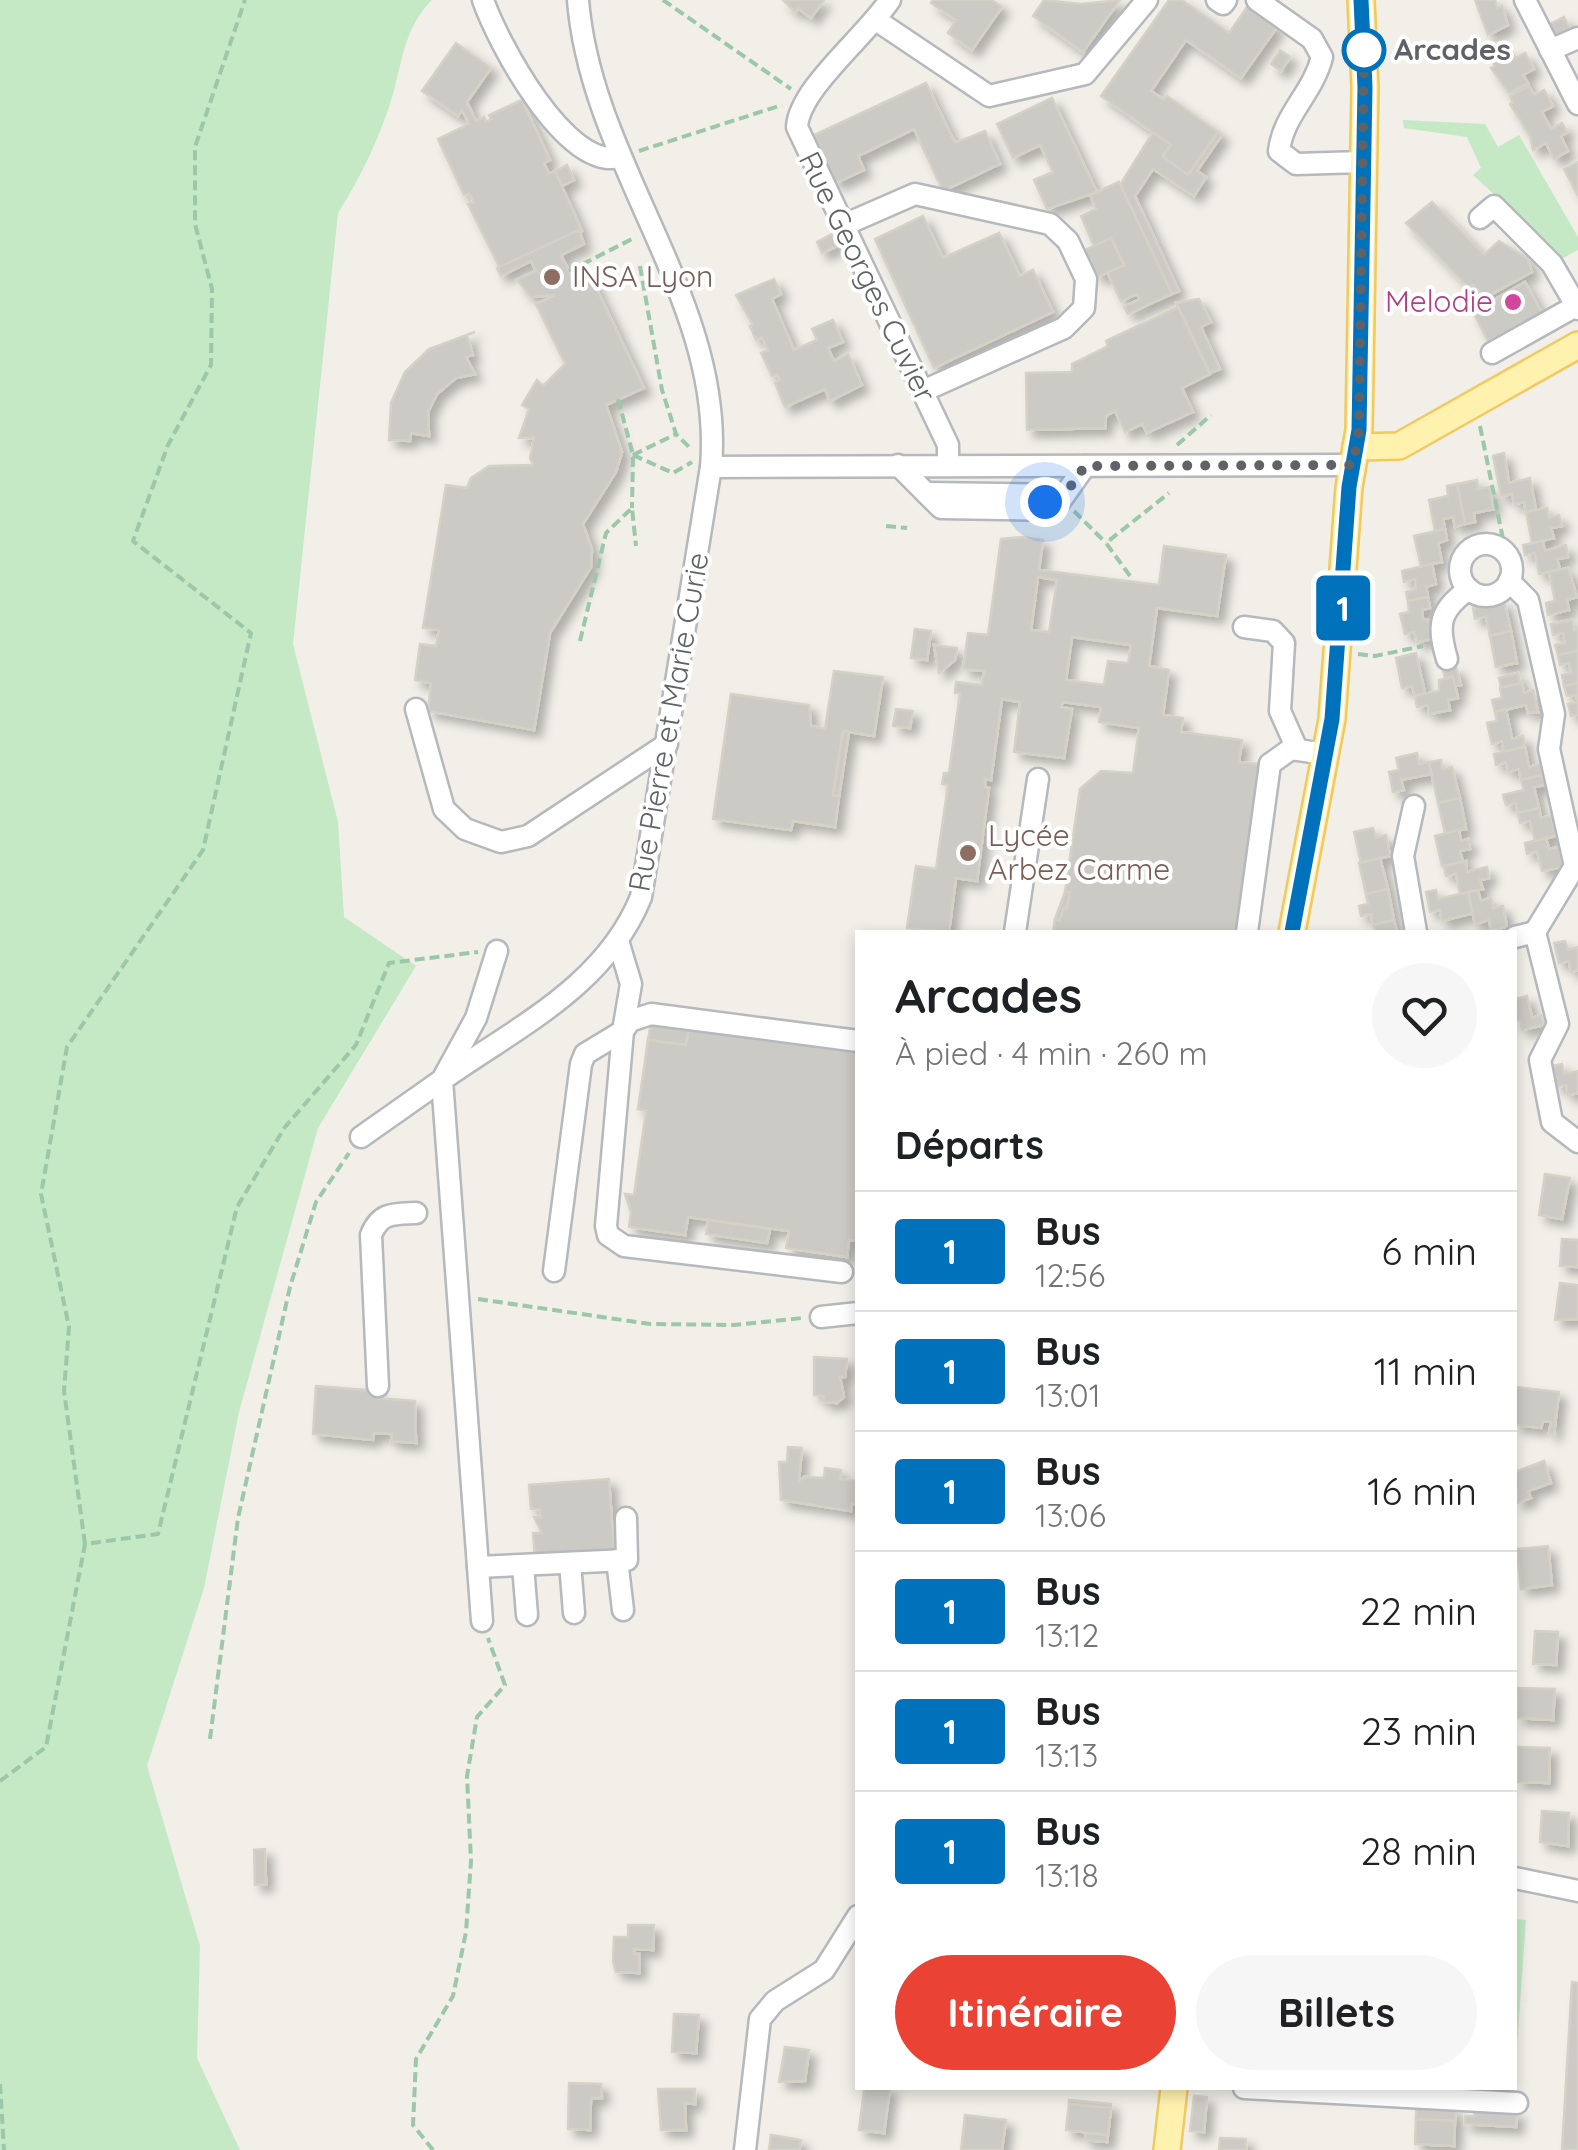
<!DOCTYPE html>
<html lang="fr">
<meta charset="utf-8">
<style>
body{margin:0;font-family:Quicksand,sans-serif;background:#f6f6f6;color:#202124;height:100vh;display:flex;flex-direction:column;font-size:38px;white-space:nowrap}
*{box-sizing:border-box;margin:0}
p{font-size:32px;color:#757577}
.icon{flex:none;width:55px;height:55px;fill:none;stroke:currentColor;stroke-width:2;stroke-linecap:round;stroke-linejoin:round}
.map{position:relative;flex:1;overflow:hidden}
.sheet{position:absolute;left:855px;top:930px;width:662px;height:1160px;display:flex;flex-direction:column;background:#fff;border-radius:0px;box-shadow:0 5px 15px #0003}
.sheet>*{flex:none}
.badge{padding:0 20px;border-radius:8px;font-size:35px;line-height:65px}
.you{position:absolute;width:50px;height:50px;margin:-25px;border:8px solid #fff;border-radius:50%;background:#1a73e8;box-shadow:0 0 0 15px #1a73e833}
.map>.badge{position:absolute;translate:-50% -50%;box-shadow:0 0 0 5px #fff}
h2{padding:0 40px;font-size:38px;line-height:90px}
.round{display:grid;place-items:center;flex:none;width:105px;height:105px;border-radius:52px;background:#f6f6f6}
.summary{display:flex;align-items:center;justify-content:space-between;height:170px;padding:0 40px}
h1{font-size:48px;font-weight:700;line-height:75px}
.primary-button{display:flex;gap:20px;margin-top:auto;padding:20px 40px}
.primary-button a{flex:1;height:115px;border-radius:60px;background:#ea4335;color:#fff;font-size:40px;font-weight:700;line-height:115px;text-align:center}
.primary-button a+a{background:#f6f6f6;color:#202124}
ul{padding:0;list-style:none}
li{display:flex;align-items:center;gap:30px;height:120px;padding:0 40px;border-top:2px solid #e0e0e0}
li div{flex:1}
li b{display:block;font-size:38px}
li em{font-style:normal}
li .badge{min-width:110px;font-weight:700;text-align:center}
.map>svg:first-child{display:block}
.green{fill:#c5e8c5}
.building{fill:#cccac5;stroke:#d6d1c6;stroke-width:2.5;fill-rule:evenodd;filter:url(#shadow)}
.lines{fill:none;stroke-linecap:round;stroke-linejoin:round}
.minor-casing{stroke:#b5b8bc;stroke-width:25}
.major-casing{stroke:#f2c960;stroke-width:30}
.path{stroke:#9cc7a9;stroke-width:4;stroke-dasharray:10 5;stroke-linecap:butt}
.minor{stroke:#fff;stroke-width:20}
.major{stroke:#fff2af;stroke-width:25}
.line-casing{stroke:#fff;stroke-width:22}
.line{stroke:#0072bc;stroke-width:15}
.walk{stroke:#5f6368;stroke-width:10;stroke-dasharray:0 18}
.stop-dot{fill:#fff;stroke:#0072bc;stroke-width:5}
.education-dot{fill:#8d6e63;stroke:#fff;stroke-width:4}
.hotel-dot{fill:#d1479c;stroke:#fff;stroke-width:4}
.labels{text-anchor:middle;stroke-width:8;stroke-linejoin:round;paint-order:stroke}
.stop-label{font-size:30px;font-weight:bold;fill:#5f6368;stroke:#fff;text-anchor:start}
.education-label{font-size:30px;fill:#785e54;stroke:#fff;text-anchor:start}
.street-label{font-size:30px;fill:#5f6368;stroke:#fff}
.hotel-label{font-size:30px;fill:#b23c85;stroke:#fff;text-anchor:end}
</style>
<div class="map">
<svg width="1578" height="2150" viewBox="0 0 1578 2150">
<defs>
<filter id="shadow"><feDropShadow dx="7" dy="7" stdDeviation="5" flood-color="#0004"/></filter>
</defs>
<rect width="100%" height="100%" fill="#f1efe8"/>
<g class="green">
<path d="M0,0H432C402,29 402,69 389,107C376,145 359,180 338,213L293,644L338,822L344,917L416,966L318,1128L239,1412L204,1588L147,1766L200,1946L197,2058L240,2150H0Z"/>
<path d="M1403,120L1485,124L1498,147L1519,135L1578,237V250L1552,264L1521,219L1473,175L1481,168L1467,137L1404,128Z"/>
<path d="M1515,1919L1526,1920L1515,2073Z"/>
</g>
<g class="building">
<path d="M783,0H824L811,18L798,8L795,12Z"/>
<path d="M933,0H992L1002,7L972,50L948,33L956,20L931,3Z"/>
<path d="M1044,0L1081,4L1120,0L1083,52L1033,16Z"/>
<path d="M1169,0H1182L1229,33L1247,7L1277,27L1241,78L1186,40L1151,91L1164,100L1167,96L1218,132L1188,175L1162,156L1171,145L1101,96Z"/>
<path d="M1475,0H1495L1497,8L1502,6L1508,25L1488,35Z"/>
<path d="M1564,17L1572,32L1558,40L1550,24Z"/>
<path d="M456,43L491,68L467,102L476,121L484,117L486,122L491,119L489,115L522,100L550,160L544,163L549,174L555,171L582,231L500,268L468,204L474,202L469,193L464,195L438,139L469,124L462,110L458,116L422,91Z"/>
<path d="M1280,50L1290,57L1281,71L1271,64Z"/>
<path d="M1511,50L1516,58L1525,53L1534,69L1523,75L1528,83L1509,93L1491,68L1495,66L1491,60Z"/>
<path d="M926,83L955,143L985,131L1000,164L943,191L914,129L858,156L864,170L836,183L814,135Z"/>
<path d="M1529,86L1534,95L1544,90L1553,106L1542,112L1551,129L1562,123L1567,132L1561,136L1568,151L1554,159L1546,143L1533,150L1530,136L1510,104L1513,102L1510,96Z"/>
<path d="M1052,98L1097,192L1047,209L1034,180L1053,172L1040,145L1013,158L997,124Z"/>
<path d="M1153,132L1171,145L1162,156L1188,175L1218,132L1222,135L1197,171L1206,177L1194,196L1153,169L1135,196L1179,291L1172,294L1120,185Z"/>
<path d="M1578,162V196L1564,169Z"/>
<path d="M567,165L574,180L562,186L555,171Z"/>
<path d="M1119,182L1172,294L1128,314L1124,307L1140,299L1137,294L1121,301L1107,272L1124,265L1111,238L1094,246L1081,216L1096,209L1090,195Z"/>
<path d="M1432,202L1484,255L1499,241L1527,258L1532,272L1485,298L1473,285L1469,288L1406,223Z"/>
<path d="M923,216L943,258L999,233L1020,276L1033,270L1053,312L934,368L875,239Z"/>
<path d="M579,230L584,244L561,255L576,285L592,279L644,388L606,405L622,452L616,472L583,524L592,550L591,567L550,633L534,730L428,711L431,683L415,680L420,644L436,646L439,630L423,628L446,485L467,488L471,478L489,466L533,465L530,458L534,438H519L529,409L522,405L537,380L543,386L565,364L536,304L555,295L531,297L517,280L536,271L531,261L501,276L497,268Z"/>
<path d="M832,234L837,246L822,253L817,242Z"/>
<path d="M1111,238L1124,265L1098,277L1085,250Z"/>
<path d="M774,279L781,294L772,299L794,350L817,340L812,329L833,320L843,342L828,348L834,361L848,354L862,385L830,401L825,389L785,407L775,383L780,380L777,374L772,376L761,353L768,350L762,337L756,340L750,326L753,325L736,295Z"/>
<path d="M1525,282L1543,315L1488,341L1473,312Z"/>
<path d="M1199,299L1211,322L1201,327L1220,369L1210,373L1176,303Z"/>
<path d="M1178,307L1210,374L1182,388L1193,412L1147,433L1142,424L1125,432L1115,411L1106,416L1105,428L1027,430L1026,373L1072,372V364L1108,346L1106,341Z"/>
<path d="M475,332L467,335L473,355L466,357L475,374L456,378L437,394L428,412L429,436L411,433L410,441L389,440L391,403L405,372L429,349Z"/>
<path d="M1504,453L1509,483L1530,478L1536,510L1526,512L1524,502L1514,504L1512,494L1501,496L1493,456Z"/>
<path d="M1477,480L1478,489L1489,487L1494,509L1474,513L1475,522L1465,524L1457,484Z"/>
<path d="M1457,484L1465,524L1455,527L1453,517L1443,519L1445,529L1435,531L1429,500L1448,496L1447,486Z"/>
<path d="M1547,508L1549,518L1559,515L1562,526L1551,528L1554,538L1532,543L1526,512Z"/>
<path d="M1445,529L1447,540L1438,543L1442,562L1421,566L1414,536Z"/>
<path d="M1022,537L1043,540L1039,570L1159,585L1164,546L1226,555L1217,616L1157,608L1149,666L1169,670L1163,715L1183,718L1181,732L1242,740L1239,762L1259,764L1236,932H1053L1055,919L1060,920L1063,908H1067L1070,892H1065L1080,789L1101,771L1133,773L1139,728L1099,722L1101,707L1063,702L1061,707L1072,709L1064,758L1014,752L1020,702L1002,699L991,780L985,779V787L989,788L977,881L956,878L949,932L907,928L916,866L936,869L948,785L942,784L944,773H949L960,693H955L956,682L982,685L984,671L963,669L968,633L988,635L1001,539ZM1038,577L1057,580L1049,632L1031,630ZM1072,637L1131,645L1128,663L1108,661L1104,685L1066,680Z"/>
<path d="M1543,541L1545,551L1566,545L1568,557L1557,559L1560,569L1539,574L1535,553L1525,555L1523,545Z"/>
<path d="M1432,564L1436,584L1426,587L1428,597L1408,601L1406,592L1416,589L1415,579L1404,582L1402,571Z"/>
<path d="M1568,568L1577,597L1567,600L1569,610L1548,615L1546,603L1555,601L1549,572Z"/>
<path d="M1428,597L1430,608L1422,610L1423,619L1438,622L1433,639L1417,642L1414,632L1405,634L1400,614L1409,612L1408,601Z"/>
<path d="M1504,601L1511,631L1490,636L1486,616L1475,619L1473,608Z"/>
<path d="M1572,620L1574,630L1578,629V651L1558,655L1555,645L1565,643L1563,633L1553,635L1551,624Z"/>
<path d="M915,629L931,631L927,660L911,658Z"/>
<path d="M1511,631L1517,663L1496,667L1490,636Z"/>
<path d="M934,645L957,648L955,660L939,673Z"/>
<path d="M1578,651V683L1564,686L1562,675L1571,673L1569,663L1560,665L1558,655Z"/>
<path d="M1416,653L1425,693L1415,696L1412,686L1402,688L1396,658Z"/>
<path d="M1456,667L1461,685L1455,686L1453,677L1445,678L1443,670Z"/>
<path d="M834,671L883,677L874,736L843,731L833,795L839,796L835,827L793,821L791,830L713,819L731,694L809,705L811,726L825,729Z"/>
<path d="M1518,673L1520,684L1501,688L1499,678Z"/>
<path d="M1453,677L1458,698L1448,700L1450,710L1429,714L1428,705L1417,707L1415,696L1439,691V680Z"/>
<path d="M1522,683L1524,693L1533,690L1538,712L1528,713L1526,705L1495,712L1492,700L1502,698L1500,688Z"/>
<path d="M1578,683V714L1571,716L1568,704L1578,702L1576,695L1567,696L1564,686Z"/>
<path d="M896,709L913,711L910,728L893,726Z"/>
<path d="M1506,709L1512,739L1523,736L1525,747L1504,752L1502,741L1492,744L1487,723L1497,721L1495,712Z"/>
<path d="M843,731L849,732L839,796L833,795Z"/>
<path d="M1525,747L1529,767L1540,764L1542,775L1521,780L1519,769L1508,772L1506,762L1496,765L1494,754Z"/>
<path d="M1417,753L1419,764L1429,762L1431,774L1401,780L1404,790L1393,792L1389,772L1399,770L1396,758Z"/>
<path d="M1441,760L1442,769L1452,767L1460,798L1438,803L1429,762Z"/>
<path d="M1542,775L1545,785L1534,787L1539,808L1518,813L1516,803L1506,805L1503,795L1524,790L1521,780Z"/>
<path d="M1460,798L1466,829L1445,833L1438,803Z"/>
<path d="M1539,808L1541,818L1551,816L1556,836L1535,841L1530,821L1520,823L1518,813Z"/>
<path d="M1373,828L1376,838L1386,835L1390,856L1361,863L1354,832Z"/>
<path d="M1459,830L1461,841L1468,839L1470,849L1460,851L1463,862L1442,866L1435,836Z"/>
<path d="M1546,838L1549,849L1559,847L1563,867L1542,871L1537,851L1527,854L1525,843Z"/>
<path d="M1380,858L1388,889L1366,894L1359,863Z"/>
<path d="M1466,861L1467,872L1487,867L1489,878L1480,880L1483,889L1460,894L1456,874L1446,876L1444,866Z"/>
<path d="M1388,889L1394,920L1373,925L1371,914L1361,916L1359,906L1368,904L1366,894Z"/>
<path d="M1436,890L1438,899L1468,892L1473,913L1442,921L1440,910L1430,912L1426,892Z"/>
<path d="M1478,890L1481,901L1491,898L1493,908L1503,906L1507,927L1491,930L1489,920L1475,924L1468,892Z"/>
<path d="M1065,892H1070L1067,908H1063L1060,920L1055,919Z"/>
<path d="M1394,920L1397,932H1375L1373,925Z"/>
<path d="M1565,941L1568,950L1578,947V970L1571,972L1569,961L1559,963L1554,943Z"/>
<path d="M1527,996L1532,1018L1541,1015L1544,1025L1522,1030L1520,1020L1515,1022V999Z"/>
<path d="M651,1023L689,1028L686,1045L648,1040Z"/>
<path d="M689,1028L858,1052V1241L849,1240L847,1257L786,1248L789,1231L688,1217L685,1235L629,1227L631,1212L625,1194L634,1195L646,1111L638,1109L648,1040L686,1045Z"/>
<path d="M1562,1064L1564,1074L1578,1071V1093L1568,1095L1566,1085L1557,1087L1553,1066Z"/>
<path d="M1545,1174L1570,1178L1562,1219L1539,1215Z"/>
<path d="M708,1220L770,1229L767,1243L706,1234Z"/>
<path d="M1562,1239L1578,1240V1267L1560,1266Z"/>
<path d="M1560,1283L1578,1285V1319L1555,1320Z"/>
<path d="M814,1357L847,1359L845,1377H840L844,1397L837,1403L823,1402L824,1396L814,1395Z"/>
<path d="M316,1386L377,1391V1398L415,1401L416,1443L391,1441L392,1434L374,1433L373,1440L313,1434Z"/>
<path d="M1515,1387L1559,1392L1554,1434L1549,1433L1551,1422L1543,1421L1541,1428L1515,1425Z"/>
<path d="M788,1447L802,1448L799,1481L804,1477L824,1478L825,1468L841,1470L840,1479L858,1481V1504H852L851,1511L781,1500L779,1462H787Z"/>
<path d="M1544,1461L1551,1483L1528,1491L1531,1498L1517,1503L1515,1472Z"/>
<path d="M609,1479L614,1552L535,1558L533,1533H542L534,1517H541L540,1509H531L529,1485Z"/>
<path d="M1548,1546L1552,1585L1521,1589L1517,1549Z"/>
<path d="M1535,1631L1558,1632L1556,1665L1533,1664Z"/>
<path d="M1518,1688L1555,1689L1553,1720L1517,1718Z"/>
<path d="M1518,1747L1550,1748L1549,1783L1517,1782Z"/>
<path d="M1542,1811L1569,1813L1568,1846L1540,1842Z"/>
<path d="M265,1849L266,1884L255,1885L254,1850Z"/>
<path d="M628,1925H654L653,1950L634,1949V1954H639V1973L616,1972L613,1961L614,1937H628Z"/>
<path d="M1572,1982L1578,1983V2150H1562Z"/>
<path d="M674,2014L699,2015L696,2053L672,2052Z"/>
<path d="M785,2047L809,2050L805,2081L779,2082Z"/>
<path d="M569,2083L601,2084L602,2098H591L590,2130L568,2129Z"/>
<path d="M872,2088H890L884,2133L859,2130L864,2090Z"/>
<path d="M658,2089H695V2104L685,2103L686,2130H661Z"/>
<path d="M1194,2096L1207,2097L1204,2132L1190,2131Z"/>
<path d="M1069,2100L1111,2104V2108L1069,2104Z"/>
<path d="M1069,2104L1111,2108L1108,2135L1066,2130Z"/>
<path d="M1416,2107L1456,2109L1455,2121L1416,2119Z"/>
<path d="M1475,2110L1517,2112L1516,2127L1465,2124V2116H1474Z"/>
<path d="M965,2115L1006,2120L1002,2150H961Z"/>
<path d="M1416,2119L1455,2121L1454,2146L1415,2144Z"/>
<path d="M1086,2133L1108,2135L1107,2142L1085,2140Z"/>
<path d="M771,2135L801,2140L799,2150H769Z"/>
<path d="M1220,2138L1246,2139V2150H1219Z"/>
</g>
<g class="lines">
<g class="minor-casing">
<g id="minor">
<path d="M483,0C498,43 566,171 620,157"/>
<path d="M578,0C591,165 725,301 711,467"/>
<path d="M890,0C865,37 799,89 797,127L948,445V465"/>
<path d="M1217,0L1223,4L1226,0"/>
<path d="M1257,0L1312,39L1322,57C1313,93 1283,115 1279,151L1296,164L1362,162"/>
<path d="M1525,0L1578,104"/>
<path d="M876,20L989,96L1085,74L1147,0"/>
<path d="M1550,50L1578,38"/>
<path d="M1480,218L1494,206L1552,264L1578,309"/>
<path d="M844,225L915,194L1050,224L1068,241L1086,279L1084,308L1064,328L923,391"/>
<path d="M1492,353L1576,306"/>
<path d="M898,465L941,508L1054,510L1085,466"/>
<path d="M926,493L1064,495"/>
<circle cx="1486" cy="570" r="26"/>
<path d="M1509,581L1528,600L1554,714L1549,749L1575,866L1535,932"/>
<path d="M1244,627L1273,631L1284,643L1280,711L1297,749"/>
<path d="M1447,659C1437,625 1439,610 1469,589"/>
<path d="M416,709L444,809L465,829L501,842L528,836L667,744"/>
<path d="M1414,806L1403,856L1416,932"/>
<path d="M1015,932L1038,779"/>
<path d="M1247,932L1270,764L1291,749L1326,754"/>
<path d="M1515,937L1535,932L1558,1024L1540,1060L1552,1122L1578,1142"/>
<path d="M361,1137L442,1080L476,1018L497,951"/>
<path d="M554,1271L581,1064L585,1054L623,1031L631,984L619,944"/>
<path d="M842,1272L624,1246L608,1235L606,1226L623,1031L630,1021L651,1014L858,1041"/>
<path d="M821,1317L858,1313"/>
<path d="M378,1386L371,1235C380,1212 394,1214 416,1213"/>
<path d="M617,1560L623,1610"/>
<path d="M570,1563L574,1613"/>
<path d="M523,1566L527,1615"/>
<path d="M478,1567L627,1560L626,1518"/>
<path d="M482,1621L442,1080C517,1027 605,986 641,897L711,467L1353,465"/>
<path d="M1515,1878L1578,1891"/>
<path d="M1244,2088L1517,2103"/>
<path d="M745,2150L760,2019L775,2001L824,1970L858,1916"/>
</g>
</g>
<g class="major-casing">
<g id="major">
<path d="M1356,447L1399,446L1578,345"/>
<path d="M1292,932L1332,719L1349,487L1359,430L1365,87L1361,0"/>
<path d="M1167,2150L1174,2088"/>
</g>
</g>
<g class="path">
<path d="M663,0L791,89"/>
<path d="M639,151L782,105"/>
<path d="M640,266L662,390L676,434L690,448"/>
<path d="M569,271L636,237"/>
<path d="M618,399L633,455L632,508"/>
<path d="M1480,426L1506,554"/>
<path d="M1177,445L1211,415"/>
<path d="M633,455L673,473L692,462"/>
<path d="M633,455L676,434"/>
<path d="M1074,511L1106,543"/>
<path d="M886,526L907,528"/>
<path d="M1130,576L1106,543L1169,493"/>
<path d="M580,641L606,533L632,508L636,546"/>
<path d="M1358,654L1375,656L1423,646"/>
<path d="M478,1299L650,1324L734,1325L802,1318"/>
<path d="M85,1544L64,1391L69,1327L41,1194L67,1047L203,850L251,633L133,541L168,445L211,365L212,289L195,224V147L245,0"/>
<path d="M210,1739L238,1518L290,1287L316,1202L349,1153"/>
<path d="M0,1781L46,1747L85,1544L158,1534L237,1207L285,1127L356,1045L389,963L478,952"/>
<path d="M0,2084L4,2150"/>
<path d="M433,2150L413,2125L416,2059L453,1996L466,1932L471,1861L467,1776L477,1717L505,1685L488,1638"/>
</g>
<use href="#minor" class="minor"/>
<use href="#major" class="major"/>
</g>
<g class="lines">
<g class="line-casing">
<path id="line" d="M1292,932L1332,719L1349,487L1359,430L1365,87L1361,0"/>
</g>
<use href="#line" class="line"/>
<path class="walk" d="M1045,502L1058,504L1085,466L1353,465L1359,430L1364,50"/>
</g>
<circle class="stop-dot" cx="1364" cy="50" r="20"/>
<g class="education-dot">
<circle cx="552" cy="277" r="10"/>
<circle cx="968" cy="853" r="10"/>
</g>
<circle class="hotel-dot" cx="1513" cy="302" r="10"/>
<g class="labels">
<g class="stop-label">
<text x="1394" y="60">Arcades</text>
</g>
<g class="education-label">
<text x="572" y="287">INSA Lyon</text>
<text x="988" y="846">Lycée<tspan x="988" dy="34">Arbez Carme</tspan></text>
</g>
<g class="street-label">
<text transform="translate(867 277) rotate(64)" y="10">Rue Georges Cuvier</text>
<text transform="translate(669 722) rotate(-80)" y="10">Rue Pierre et Marie Curie</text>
</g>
<g class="hotel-label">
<text x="1493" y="312">Melodie</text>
</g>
</g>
</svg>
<div class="you" style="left:1045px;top:502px"></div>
<b class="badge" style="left:1343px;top:608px;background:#0072bc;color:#fff">1</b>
<section class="sheet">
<div class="summary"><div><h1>Arcades</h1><p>À pied · 4 min · 260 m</p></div><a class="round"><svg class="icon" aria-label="heart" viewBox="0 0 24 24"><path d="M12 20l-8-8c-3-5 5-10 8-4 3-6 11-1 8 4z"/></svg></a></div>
<h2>Départs</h2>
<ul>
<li><span class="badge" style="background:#0072bc;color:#fff">1</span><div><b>Bus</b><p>12:56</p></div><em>6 min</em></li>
<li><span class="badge" style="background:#0072bc;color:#fff">1</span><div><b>Bus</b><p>13:01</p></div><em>11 min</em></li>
<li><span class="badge" style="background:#0072bc;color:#fff">1</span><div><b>Bus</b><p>13:06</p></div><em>16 min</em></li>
<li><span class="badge" style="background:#0072bc;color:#fff">1</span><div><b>Bus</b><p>13:12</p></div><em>22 min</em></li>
<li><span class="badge" style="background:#0072bc;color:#fff">1</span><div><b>Bus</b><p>13:13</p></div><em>23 min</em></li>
<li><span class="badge" style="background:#0072bc;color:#fff">1</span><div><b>Bus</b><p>13:18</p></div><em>28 min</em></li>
</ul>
<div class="primary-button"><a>Itinéraire</a><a>Billets</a></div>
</section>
</div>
